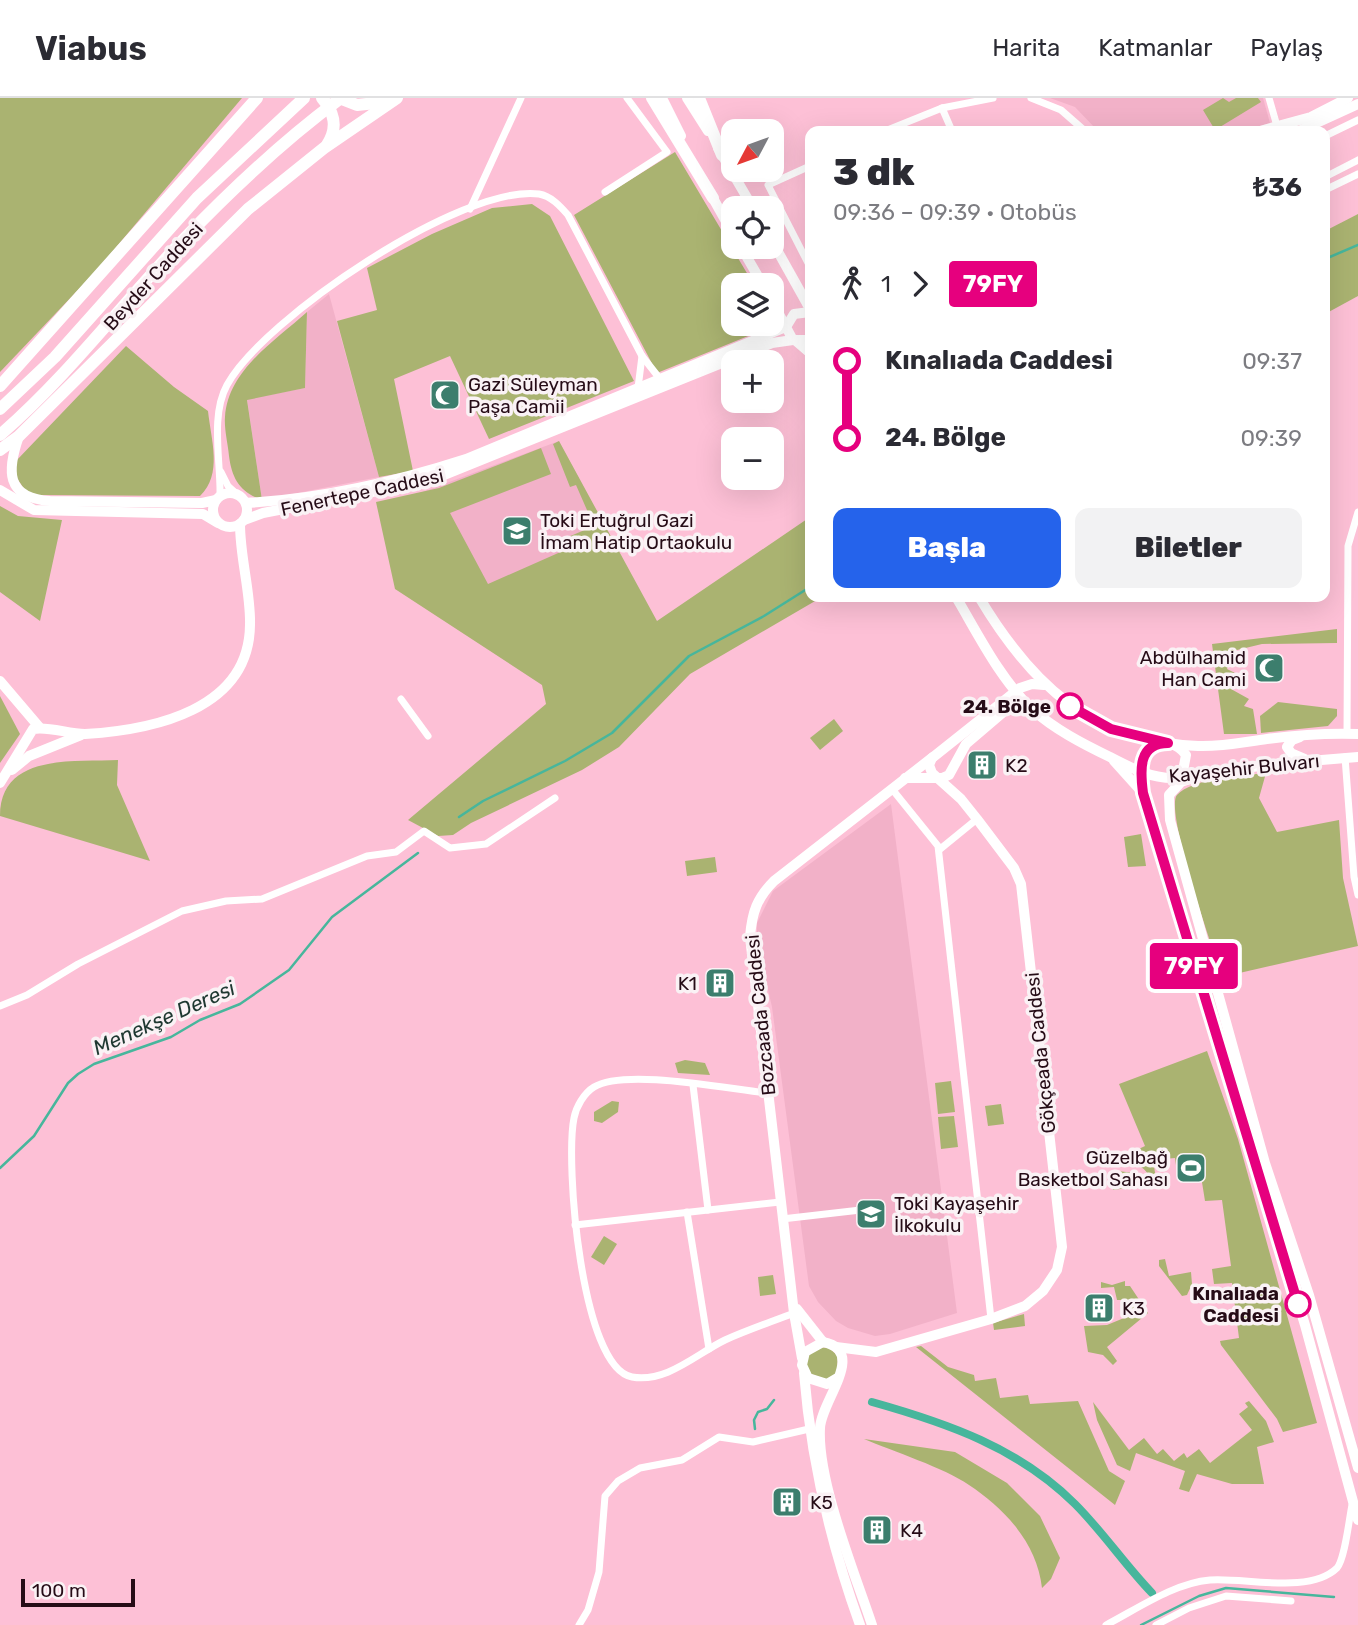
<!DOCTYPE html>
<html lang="tr">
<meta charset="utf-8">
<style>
body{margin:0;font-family:Rubik,sans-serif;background:#f2f2f3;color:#2b2b33;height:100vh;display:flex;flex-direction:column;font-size:26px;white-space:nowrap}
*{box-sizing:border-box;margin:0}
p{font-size:23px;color:#7c7c81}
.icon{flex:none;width:38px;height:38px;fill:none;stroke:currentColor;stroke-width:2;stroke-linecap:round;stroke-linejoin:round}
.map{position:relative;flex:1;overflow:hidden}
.details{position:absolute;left:805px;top:28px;width:525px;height:476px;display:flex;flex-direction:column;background:#fff;border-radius:14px;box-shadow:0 7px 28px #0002}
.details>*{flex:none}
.badge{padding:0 14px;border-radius:5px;font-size:24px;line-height:46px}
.needle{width:46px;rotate:229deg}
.fabs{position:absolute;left:721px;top:21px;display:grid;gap:14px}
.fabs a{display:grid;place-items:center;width:63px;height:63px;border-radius:14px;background:#fff;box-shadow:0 7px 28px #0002;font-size:35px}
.scale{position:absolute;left:21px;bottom:18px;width:114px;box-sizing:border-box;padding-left:7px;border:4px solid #260c17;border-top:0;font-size:19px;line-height:24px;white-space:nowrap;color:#260c17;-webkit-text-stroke:5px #faf2f5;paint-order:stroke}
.map>.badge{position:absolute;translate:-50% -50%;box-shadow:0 0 0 4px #fff}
.legs{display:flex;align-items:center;gap:10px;height:77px;padding:0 28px;font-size:23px}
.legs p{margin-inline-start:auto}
.overview{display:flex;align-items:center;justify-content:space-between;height:119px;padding:0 28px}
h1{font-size:38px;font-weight:800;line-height:52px}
.primary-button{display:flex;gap:14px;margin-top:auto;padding:14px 28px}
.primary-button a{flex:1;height:80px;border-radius:14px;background:#2563eb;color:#fff;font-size:28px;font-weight:800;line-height:80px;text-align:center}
.primary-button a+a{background:#f2f2f3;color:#2b2b33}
ul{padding:0 28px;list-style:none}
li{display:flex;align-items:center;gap:24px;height:77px;font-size:26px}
li i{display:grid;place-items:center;width:10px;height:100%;margin:0 9px;background:currentColor}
li i::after{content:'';width:18px;height:18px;margin:-9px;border:5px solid;border-radius:50%;background:#fff}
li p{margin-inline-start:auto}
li:first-child i{background:linear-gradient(#0000 50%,currentColor 0)}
li:last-child i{background:linear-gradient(currentColor 50%,#0000 0)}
header{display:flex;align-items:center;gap:42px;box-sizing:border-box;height:98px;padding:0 35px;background:#fff;border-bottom:2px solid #e1e1e2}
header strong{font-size:33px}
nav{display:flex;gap:38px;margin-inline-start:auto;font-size:24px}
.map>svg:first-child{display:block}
.built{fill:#f2b1c8}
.green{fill:#aab371}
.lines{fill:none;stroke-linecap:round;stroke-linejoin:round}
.stream{stroke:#47b69c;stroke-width:2.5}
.canal{stroke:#47b69c;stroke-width:8}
.street{stroke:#fff;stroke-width:7}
.secondary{stroke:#fff;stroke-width:10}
.primary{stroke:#fff;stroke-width:10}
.highway{stroke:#fff;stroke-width:12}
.line-1-casing{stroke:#fff;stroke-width:16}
.line-1{stroke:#e6007e;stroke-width:10}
.stop-1-dot{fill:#fff;stroke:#e6007e;stroke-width:3.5}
.labels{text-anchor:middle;stroke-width:7;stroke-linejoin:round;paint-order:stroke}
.street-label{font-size:19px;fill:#260c17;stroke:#faf2f5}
.poi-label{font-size:19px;fill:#260c17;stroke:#faf2f5;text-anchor:start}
.stop-label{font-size:19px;font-weight:bold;fill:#260c17;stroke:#faf2f5;text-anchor:end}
.water-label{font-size:21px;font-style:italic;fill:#1f3831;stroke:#faf2f5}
</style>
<header>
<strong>Viabus</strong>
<nav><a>Harita</a><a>Katmanlar</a><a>Paylaş</a></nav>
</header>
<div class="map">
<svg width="1358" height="1527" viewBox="0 0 1358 1527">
<rect width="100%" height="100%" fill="#fdc0d6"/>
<g class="built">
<path d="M1050,0H1263L1270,25L1243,33H1098L1075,9Z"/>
<path d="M329,196L379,379L262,402L247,301L305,290L307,214Z"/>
<path d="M559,343L649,512L595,548L435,470L420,395Z"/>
<path d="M891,706L957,1215L890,1236L875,1238L848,1230L836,1223L818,1204L809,1188L772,909L757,845V825L773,793Z"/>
</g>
<g class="green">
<path d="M0,0H242L96,173L0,274Z"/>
<path d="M1223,0L1229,4L1236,0H1258L1261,4L1215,32L1203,12Z"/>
<path d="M675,54L754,187H733V226H765L763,232L657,275L574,117Z"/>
<path d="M532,106L550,118L634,283L489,341L450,258L394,281L413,373L379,379L337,223L377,212L367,170L432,136L492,110Z"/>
<path d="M1358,116V198L1325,216V133Z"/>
<path d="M307,214L305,290L247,302L262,402C240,394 232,381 229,358C228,346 224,331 225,319C228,272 275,243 307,214Z"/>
<path d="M126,248L174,289L208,313C211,342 223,376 200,398L39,397L27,395L14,376L16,363Z"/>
<path d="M559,343L657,523L810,419V499H822L690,576L619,649L582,672L471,725L453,737L438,738L408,722L546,606L542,587L395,491L376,404L439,390L541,350L551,376L450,415L488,486L565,452L561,442L594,428L576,387L570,389L553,346Z"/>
<path d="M0,408L18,418L62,422L40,523L0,494Z"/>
<path d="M1337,531V545L1262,546L1233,553L1227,571L1235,575L1231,591L1249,601L1244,608L1253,611L1257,636H1224L1212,546Z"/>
<path d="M0,598L20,636L0,665Z"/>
<path d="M1278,604L1337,611V618L1328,628L1261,635L1260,618Z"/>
<path d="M834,621L843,633L820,652L810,640Z"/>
<path d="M118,662L117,687L150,763L0,718C0,655 74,664 118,662Z"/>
<path d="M1266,675L1259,700L1277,734L1339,722L1343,780L1358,848L1222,879C1214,854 1164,712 1177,697C1192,680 1243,678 1266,675Z"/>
<path d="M1141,736L1146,768L1128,769L1124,739Z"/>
<path d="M715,759L717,774L687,778L685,763Z"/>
<path d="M1207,953L1238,1041L1317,1325L1283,1334L1277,1321L1221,1247L1220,1243L1239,1240L1232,1185L1214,1186L1212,1171L1231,1168L1222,1102L1205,1103L1201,1078L1178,1081L1175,1060L1153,1062L1157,1087H1153C1150,1073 1137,1062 1122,1065V1059L1145,1048L1119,986Z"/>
<path d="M685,962L705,965L710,977L678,975L675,965Z"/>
<path d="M951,983L955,1014L938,1016L935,985Z"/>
<path d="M612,1003L619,1004L618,1014L602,1025L594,1023V1014Z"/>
<path d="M1001,1006L1004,1026L988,1028L985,1008Z"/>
<path d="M954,1018L958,1049L941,1051L938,1019Z"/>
<path d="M1118,1073L1134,1075L1141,1088L1113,1092L1110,1079Z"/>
<path d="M604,1138L617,1146L604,1167L591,1159Z"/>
<path d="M1165,1161L1169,1178L1191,1174L1192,1186L1187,1197L1182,1198L1159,1168V1162Z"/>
<path d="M773,1177L776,1196L760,1198L758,1179Z"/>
<path d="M1125,1183V1188H1130L1148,1215L1107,1249L1117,1263L1113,1267L1103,1257L1088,1254L1084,1228L1107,1227L1124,1220L1121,1202H1117L1114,1189L1101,1190V1184L1112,1187Z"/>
<path d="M1024,1216L1025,1228L994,1232L993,1225Z"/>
<path d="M921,1248L948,1269L974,1277L975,1283L996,1280L1000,1300L1028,1297L1030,1306L1078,1303L1109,1373L1125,1383L1115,1407L916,1249Z"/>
<path d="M818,1249L829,1250L838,1258L837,1274L828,1282L808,1275L806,1260Z"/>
<path d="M1249,1303L1266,1323L1274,1344L1257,1349L1264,1386H1232L1197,1376L1189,1394L1179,1391L1185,1373L1136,1355L1130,1373L1117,1367L1097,1322L1093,1304L1129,1352L1144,1340L1157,1356L1163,1351L1174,1363L1184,1355L1187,1360L1199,1351L1210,1365L1252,1332L1239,1316L1248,1309L1245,1305Z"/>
<path d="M864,1341L955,1354L1007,1385L1040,1418L1060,1460L1051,1481L1042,1490C1037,1445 1005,1411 969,1387C945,1370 892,1353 864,1341Z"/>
</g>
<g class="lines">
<g class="stream">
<path d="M1325,161L1358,147"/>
<path d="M459,719L483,703L565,663L612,635L689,558L764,518L810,489"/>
<path d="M0,1070L34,1038L68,985L78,976L94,966L171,939L200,922L240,906L289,872L332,819L418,755"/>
<path d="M755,1331L754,1322L758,1314L767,1311L774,1302"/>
<path d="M1141,1527L1199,1498L1226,1490L1334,1499"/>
</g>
<path class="canal" d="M872,1304C947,1325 1019,1350 1075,1406C1103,1434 1125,1467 1152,1495"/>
<g class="street">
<path d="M1031,0L1061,12L1085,33"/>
<path d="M1269,0L1277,28"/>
<path d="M942,10L952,33"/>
<path d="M885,33L942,10L993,0"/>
<path d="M1325,38L1358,22"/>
<path d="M810,68L768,87L810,169"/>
<path d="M1325,79L1358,62"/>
<path d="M1325,92L1358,76"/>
<path d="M605,94L667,54L627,0"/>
<path d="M470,111L521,0"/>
<path d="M638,290L642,258"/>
<path d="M221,374L228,388L238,397"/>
<path d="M220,398C221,364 210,318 227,287C263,221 462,86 539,96C551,98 560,108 568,117L642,258L660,281"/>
<path d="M401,601L428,638"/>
<path d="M1347,636L1348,448L1358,414"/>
<path d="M1345,659L1354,779L1358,797"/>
<path d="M892,691L938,748L991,1221"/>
<path d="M939,752L977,721"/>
<path d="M0,908L27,897L78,866L182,813L226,803L262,801L367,758L396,754L424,733L450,750L486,746L555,700"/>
<path d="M693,987L708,1112"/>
<path d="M767,995C728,991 625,970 594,989C584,995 576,1009 574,1020C565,1064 581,1270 632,1279C667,1285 696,1256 725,1242C747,1232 771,1224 794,1215"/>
<path d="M687,1114L709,1251"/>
<path d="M782,1121L878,1110"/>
<path d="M575,1127L780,1104"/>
<path d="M579,1527L588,1512L599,1474L605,1398L618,1383L640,1370L682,1362L719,1339L753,1344L809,1331"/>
<path d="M1106,1527C1137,1511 1174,1485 1210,1482C1244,1479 1309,1497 1337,1470C1345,1461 1349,1421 1352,1407"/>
<path d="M1156,1527L1189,1510L1226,1498L1291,1503"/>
</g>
<g class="secondary">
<path d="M1260,33L1311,19L1348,0"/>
<path d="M1299,33L1358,6"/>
<circle cx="230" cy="412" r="17"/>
<path d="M246,405C320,401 395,384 466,361L786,229"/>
<path d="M244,422L263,415L429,383L772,245L793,242"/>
<path d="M0,583L40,630"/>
<path d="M1114,663L1141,693"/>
<path d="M12,672L29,658L81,637"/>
<path d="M1141,674L1143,695L1305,1227L1358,1422"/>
<path d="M1195,679L1181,684L1169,697L1170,722L1265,1065L1309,1197L1358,1370"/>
<path d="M905,680H942L949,677L966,646L1007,611L1016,610L1037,616"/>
<path d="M0,685L33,631C49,628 68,636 85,636C153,632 249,612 250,527C251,495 240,460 240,426"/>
<path d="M797,1211L823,1244"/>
<path d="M836,1249L876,1254L991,1221L1025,1208L1043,1193L1057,1172L1062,1149L1059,1122L1021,786L1014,770L977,721L961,701L932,675L929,667L932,660L1020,590L1032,586L1044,587"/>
<path d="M802,1260L794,1215L750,839C752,814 757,800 774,783L933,659"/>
<path d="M804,1275C811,1362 830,1444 860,1527"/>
<path d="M839,1279L827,1286L808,1280L802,1267L805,1254L823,1244C868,1253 821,1303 820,1330C817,1383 855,1476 872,1527"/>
</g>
<g class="primary">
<path d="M662,0L681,38"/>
<path d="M687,0L708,33"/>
<path d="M718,50L753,110"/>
<path d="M709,93L733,136"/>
<path d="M772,143L810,211"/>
<path d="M741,149L763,187"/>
<path d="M772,203L793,242H810"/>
<path d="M786,229L794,216L810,214"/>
<path d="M796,243L810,255"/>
<path d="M19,338C7,372 5,400 50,403L202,405L216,402"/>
<path d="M0,392L34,412L203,416L218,425"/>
<path d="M956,499C978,536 1000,581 1032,611C1054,631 1083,646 1110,659C1131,670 1152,681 1176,680L1273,666L1358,659"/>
<path d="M979,499C1031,586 1091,644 1198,648C1221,649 1244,644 1267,641C1297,637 1328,635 1358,636"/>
<path d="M1300,639L1292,642L1287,649L1291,655L1305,661"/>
<path d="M1141,674V665L1150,649C1163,642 1177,644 1186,657L1183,673L1176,680"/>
</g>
<g class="highway">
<path d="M322,0C335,15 338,30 327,47"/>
<path d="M339,0L357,7L385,4"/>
<path d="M652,0L713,100"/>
<path d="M699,0L722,57"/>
<path d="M0,288L257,0"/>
<path d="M0,311L55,259L197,100L304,0"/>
<path d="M0,337C68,278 121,207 183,142C232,91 284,42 341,0"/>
<path d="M0,352L19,338L248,111L324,50L397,0"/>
</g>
</g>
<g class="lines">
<g class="line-1-casing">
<path id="line-1" d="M1070,608L1111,631L1168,645C1138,645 1140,672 1143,695L1298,1206"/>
</g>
<use href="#line-1" class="line-1"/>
</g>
<defs>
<g id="mosque-square" transform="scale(1.575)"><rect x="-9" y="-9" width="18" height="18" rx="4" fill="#3c7e6d" stroke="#faf2f5"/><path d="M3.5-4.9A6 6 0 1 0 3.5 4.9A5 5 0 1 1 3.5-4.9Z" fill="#fff"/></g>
<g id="school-square" transform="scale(1.575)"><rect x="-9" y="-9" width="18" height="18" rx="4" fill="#3c7e6d" stroke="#faf2f5"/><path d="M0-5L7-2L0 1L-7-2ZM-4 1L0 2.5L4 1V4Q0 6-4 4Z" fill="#fff"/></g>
<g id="building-square" transform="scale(1.575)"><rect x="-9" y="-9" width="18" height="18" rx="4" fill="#3c7e6d" stroke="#faf2f5"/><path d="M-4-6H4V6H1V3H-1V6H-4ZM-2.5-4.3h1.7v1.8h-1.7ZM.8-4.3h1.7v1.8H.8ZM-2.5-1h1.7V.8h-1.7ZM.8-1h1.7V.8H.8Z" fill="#fff"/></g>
<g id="stadium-square" transform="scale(1.575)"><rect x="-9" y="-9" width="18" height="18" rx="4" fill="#3c7e6d" stroke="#faf2f5"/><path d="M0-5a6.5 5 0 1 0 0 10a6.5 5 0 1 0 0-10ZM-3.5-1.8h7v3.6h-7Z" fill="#fff"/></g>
</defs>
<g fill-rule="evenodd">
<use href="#mosque-square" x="445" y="297"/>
<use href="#school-square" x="517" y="433"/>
<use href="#mosque-square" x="1269" y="570"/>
<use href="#building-square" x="982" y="667"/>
<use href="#building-square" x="720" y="885"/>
<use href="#stadium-square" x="1191" y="1070"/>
<use href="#school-square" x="871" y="1116"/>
<use href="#building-square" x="1099" y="1210"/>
<use href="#building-square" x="787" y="1404"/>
<use href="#building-square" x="877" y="1432"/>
</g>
<g class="stop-1-dot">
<circle cx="1070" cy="608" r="12"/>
<circle cx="1298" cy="1206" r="12"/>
</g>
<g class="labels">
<g class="street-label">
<text transform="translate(153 178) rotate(-48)" y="7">Beyder Caddesi</text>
<text transform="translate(362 394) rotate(-12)" y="7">Fenertepe Caddesi</text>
<text transform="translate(1244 670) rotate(-6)" y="7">Kayaşehir Bulvarı</text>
<text transform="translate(760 917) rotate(-96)" y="7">Bozcaada Caddesi</text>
<text transform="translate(1040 955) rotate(-96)" y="7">Gökçeada Caddesi</text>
</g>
<g class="poi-label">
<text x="468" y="293">Gazi Süleyman<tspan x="468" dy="22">Paşa Camii</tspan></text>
<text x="540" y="429">Toki Ertuğrul Gazi<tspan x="540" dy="22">İmam Hatip Ortaokulu</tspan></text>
<text x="1246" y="566" text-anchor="end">Abdülhamid<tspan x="1246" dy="22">Han Cami</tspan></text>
<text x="1005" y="674">K2</text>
<text x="697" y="892" text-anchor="end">K1</text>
<text x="1168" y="1066" text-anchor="end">Güzelbağ<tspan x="1168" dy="22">Basketbol Sahası</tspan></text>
<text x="894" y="1112">Toki Kayaşehir<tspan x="894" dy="22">İlkokulu</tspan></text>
<text x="1122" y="1217">K3</text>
<text x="810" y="1411">K5</text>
<text x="900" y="1439">K4</text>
</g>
<g class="stop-label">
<text x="1051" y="615">24. Bölge</text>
<text x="1279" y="1202">Kınalıada<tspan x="1279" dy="22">Caddesi</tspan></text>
</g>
<g class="water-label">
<text transform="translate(164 920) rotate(-24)" y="7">Menekşe Deresi</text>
</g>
</g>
</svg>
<div class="fabs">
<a><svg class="needle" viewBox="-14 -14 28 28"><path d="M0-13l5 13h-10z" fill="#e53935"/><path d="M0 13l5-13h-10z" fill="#7c7c81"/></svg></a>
<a><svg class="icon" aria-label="locate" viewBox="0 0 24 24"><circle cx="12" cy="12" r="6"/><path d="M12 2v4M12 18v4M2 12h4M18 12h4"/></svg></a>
<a><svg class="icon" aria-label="layers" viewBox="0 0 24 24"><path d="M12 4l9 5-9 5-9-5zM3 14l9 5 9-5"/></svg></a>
<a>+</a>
<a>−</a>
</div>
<div class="scale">100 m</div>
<b class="badge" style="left:1194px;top:868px;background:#e6007e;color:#fff">79FY</b>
<section class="details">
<div class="overview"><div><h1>3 dk</h1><p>09:36 – 09:39 · Otobüs</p></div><b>₺36</b></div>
<div class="legs"><svg class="icon" aria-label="walk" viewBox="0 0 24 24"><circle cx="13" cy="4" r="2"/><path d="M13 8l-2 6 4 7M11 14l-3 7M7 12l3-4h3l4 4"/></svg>1<svg class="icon" aria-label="forward" viewBox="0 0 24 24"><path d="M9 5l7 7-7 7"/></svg><b class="badge" style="background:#e6007e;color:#fff">79FY</b></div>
<ul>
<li><i style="color:#e6007e"></i><b>Kınalıada Caddesi</b><p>09:37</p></li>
<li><i style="color:#e6007e"></i><b>24. Bölge</b><p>09:39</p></li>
</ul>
<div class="primary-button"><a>Başla</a><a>Biletler</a></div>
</section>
</div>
